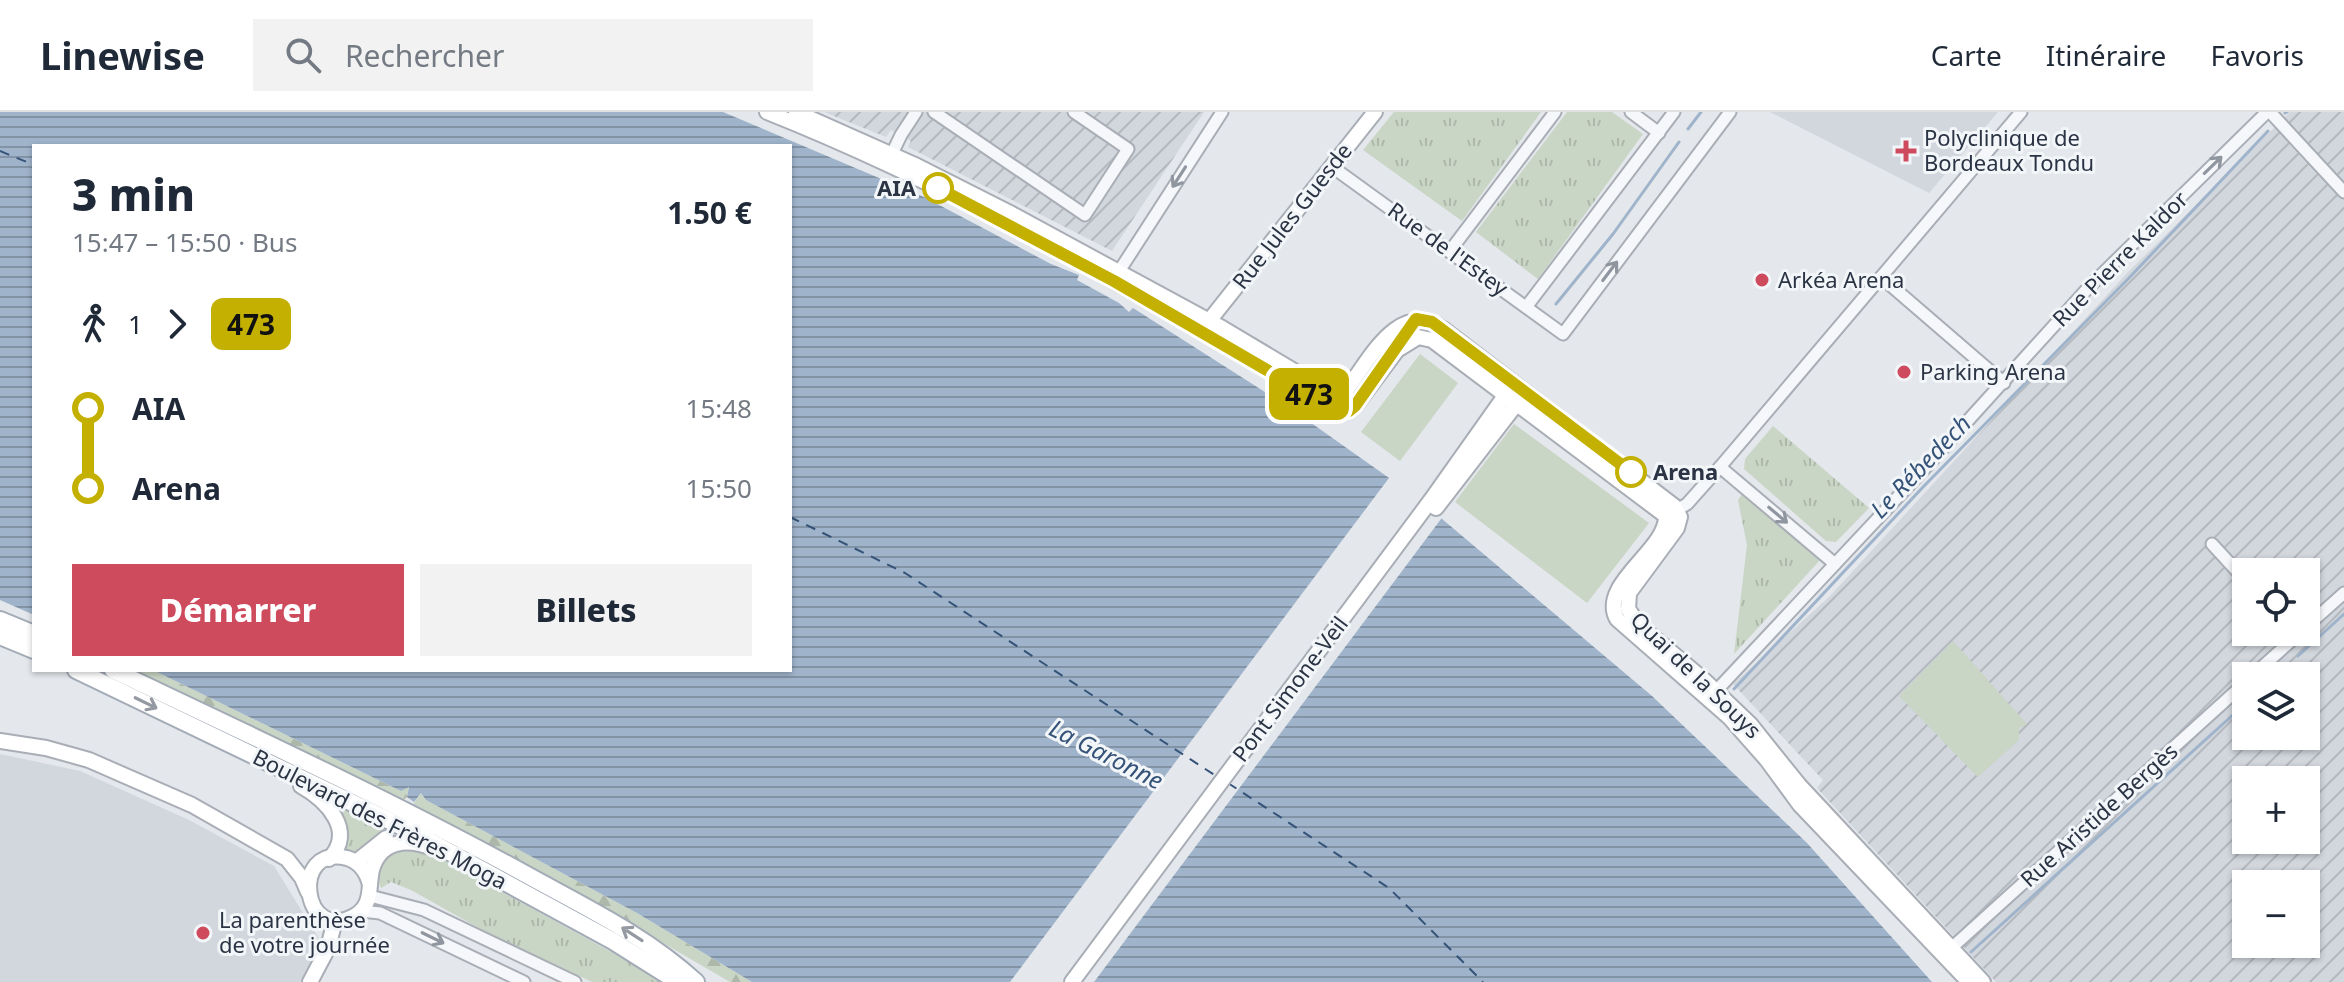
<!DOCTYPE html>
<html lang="fr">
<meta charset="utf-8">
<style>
body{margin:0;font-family:"Noto Sans",sans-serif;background:#f2f2f3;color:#1f2937;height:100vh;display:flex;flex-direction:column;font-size:30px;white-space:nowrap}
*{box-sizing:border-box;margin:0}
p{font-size:26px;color:#747a83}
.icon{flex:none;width:44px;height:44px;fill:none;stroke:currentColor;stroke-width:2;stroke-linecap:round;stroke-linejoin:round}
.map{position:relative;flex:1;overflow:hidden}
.panel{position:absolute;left:32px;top:32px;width:760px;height:528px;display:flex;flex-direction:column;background:#fff;border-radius:0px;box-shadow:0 2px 6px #0004}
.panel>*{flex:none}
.badge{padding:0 16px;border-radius:12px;font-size:28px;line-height:52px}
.tools{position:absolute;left:2232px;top:446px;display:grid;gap:16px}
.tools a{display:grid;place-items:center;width:88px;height:88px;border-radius:0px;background:#fff;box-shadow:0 2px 6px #0004;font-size:40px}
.map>.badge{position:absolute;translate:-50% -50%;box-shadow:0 0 0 4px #fff}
.legs{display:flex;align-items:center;gap:12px;height:88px;padding:0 40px;font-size:26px}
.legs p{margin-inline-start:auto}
.overview{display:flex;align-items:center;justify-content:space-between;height:136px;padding:0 40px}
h1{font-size:44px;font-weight:800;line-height:60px}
.button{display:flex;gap:16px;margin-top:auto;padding:16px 40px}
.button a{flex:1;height:92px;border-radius:0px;background:#ce4b5e;color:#fff;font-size:32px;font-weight:800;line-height:92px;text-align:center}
.button a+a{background:#f2f2f3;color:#1f2937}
ul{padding:0 40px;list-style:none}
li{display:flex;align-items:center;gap:28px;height:80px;font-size:30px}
li i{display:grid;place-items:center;width:12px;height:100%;margin:0 10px;background:currentColor}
li i::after{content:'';width:20px;height:20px;margin:-10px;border:6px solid;border-radius:50%;background:#fff}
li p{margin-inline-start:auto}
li:first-child i{background:linear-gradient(#0000 50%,currentColor 0)}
li:last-child i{background:linear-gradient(currentColor 50%,#0000 0)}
header{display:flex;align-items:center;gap:48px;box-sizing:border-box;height:112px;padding:0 40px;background:#fff;border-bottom:2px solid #e0e1e3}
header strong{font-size:38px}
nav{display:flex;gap:44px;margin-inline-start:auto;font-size:28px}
.search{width:560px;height:72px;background:#f2f2f3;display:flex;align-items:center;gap:20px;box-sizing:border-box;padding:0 28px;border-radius:0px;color:#747a83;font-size:30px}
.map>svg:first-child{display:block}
.built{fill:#d2d6dd}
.industrial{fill:url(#industrial-furrows);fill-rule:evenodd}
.grass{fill:url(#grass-tufts)}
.forest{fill:url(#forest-firs)}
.green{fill:#c9d5c5}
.water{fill:url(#water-rules)}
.pier{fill:#e4e7eb}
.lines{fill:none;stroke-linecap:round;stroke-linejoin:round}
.stream{stroke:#9fb4cb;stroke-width:3}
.ferry{stroke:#355378;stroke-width:2;stroke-dasharray:10 8;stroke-linecap:butt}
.street-casing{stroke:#a9aeb6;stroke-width:15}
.secondary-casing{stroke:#a9aeb6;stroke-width:18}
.primary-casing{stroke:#a3abb7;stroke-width:20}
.street{stroke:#f6f7fa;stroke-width:11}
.secondary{stroke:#fff;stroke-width:14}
.primary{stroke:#fff;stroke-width:16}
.oneway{stroke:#90969f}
.oneway2{stroke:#959aa2}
.line-1-casing{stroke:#fff;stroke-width:18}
.line-1{stroke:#c4b000;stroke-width:12}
.poi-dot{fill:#ce4b5e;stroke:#f3f6f9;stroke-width:3}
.stop-1-dot{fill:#fff;stroke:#c4b000;stroke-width:4}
.labels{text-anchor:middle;stroke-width:6;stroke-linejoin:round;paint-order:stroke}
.poi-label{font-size:22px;fill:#2b3444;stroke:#f3f6f9;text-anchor:start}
.stop-label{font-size:22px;font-weight:bold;fill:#2b3444;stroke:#f3f6f9;text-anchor:end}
.street-label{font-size:22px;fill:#2b3444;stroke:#f3f6f9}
.water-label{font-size:24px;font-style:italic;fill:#355378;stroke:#f3f6f9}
</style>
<header>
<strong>Linewise</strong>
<div class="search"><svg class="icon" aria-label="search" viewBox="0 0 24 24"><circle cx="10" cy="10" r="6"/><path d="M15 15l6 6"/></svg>Rechercher</div>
<nav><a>Carte</a><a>Itinéraire</a><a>Favoris</a></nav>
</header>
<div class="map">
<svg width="2344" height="870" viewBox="0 0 2344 870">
<defs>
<pattern id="industrial-furrows" width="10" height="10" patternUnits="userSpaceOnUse" patternTransform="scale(2)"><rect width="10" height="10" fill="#d2d6dd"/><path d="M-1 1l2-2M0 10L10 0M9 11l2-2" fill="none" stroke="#b4b8bf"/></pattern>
<pattern id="grass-tufts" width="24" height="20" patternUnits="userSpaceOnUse" patternTransform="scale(2)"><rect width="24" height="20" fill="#c9d5c5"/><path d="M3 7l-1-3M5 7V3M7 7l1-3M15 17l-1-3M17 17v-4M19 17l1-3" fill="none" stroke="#adb7aa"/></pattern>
<pattern id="forest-firs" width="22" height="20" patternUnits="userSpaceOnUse" patternTransform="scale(2)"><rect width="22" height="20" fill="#c9d5c5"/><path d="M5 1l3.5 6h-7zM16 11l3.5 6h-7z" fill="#adb7aa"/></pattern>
<pattern id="water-rules" width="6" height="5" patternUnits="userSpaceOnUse" patternTransform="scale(2)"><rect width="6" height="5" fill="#9fb4cb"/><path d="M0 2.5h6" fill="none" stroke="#8293a6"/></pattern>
</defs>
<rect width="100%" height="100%" fill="#e4e7eb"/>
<g class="built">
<path d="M1770,0H1998L1929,81Z"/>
<path d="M0,642L80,659L189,708L274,754L321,830L300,870H0Z"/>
</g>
<g class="industrial">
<path d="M824,0H1204L1112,139L908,35L911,29L891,18L886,25Z"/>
<path d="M2290,0H2344V870H1996L1817,676L1823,668L1733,572L1829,485L2129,159ZM2246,460H2306V520H2246ZM2246,564H2306V624H2246ZM2246,668H2306V728H2246ZM2246,772H2306V832H2246Z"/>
</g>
<g class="grass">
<path d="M1394,0H1541L1462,109L1363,38Z"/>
<path d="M1567,0H1612L1643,22L1538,167L1476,120Z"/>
<path d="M1773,314L1869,396L1836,430L1826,429L1744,357L1745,347Z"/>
<path d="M1743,381L1821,447L1734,542L1747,433L1738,388Z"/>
<path d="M343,694L391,717L359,741L343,740L338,700V696Z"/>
<path d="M396,736C416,735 433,743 451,752L666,870H592L484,819L411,778L391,770L381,776C373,757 382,749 396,736Z"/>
</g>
<g class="forest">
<path d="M129,558H153L401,679L409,674L407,685L402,689Z"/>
<path d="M421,681L426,688L637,801L752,870H730L634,814L412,694Z"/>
</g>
<g class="green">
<path d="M1420,242L1458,271L1400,349L1361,320Z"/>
<path d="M1514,312L1649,411L1587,491L1455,390Z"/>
<path d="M1953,529L2027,612L2019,616V628L1978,665L1899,584Z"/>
</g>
<path class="water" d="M0,0H723L924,85L1051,152L1079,163L1077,168L1119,191L1129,200L1133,196L1290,296L1416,385L1652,584L1693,623L1807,731L1932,870H752L637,801L426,688L421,681L414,690L407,685L409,675L401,679L153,558H790V34H34V503L0,488Z"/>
<path class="pier" d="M1392,362L1444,403L1094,870H1010Z"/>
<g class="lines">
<g class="stream">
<path d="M2285,1L2287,0"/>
<path d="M1688,17L1701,0"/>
<path d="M1556,192L1613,122L1679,30"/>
<path d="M2298,544L2344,502"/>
<path d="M1734,577L1924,374L2129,166L2268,19"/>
<path d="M1971,840L2245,592"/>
</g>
<g class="ferry">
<path d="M0,39L34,53"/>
<path d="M790,405L905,461L1216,664"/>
<path d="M1228,671L1389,776L1483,870"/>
</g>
<g class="street-casing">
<g id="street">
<path d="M934,0L1085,103L1128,37L1074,0"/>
<path d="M1631,0L1659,21"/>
<path d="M2270,0L2344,80"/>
<path d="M889,48L901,23L916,0"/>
<path d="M1331,54L1563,222L1730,0"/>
<path d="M1450,139L1555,0"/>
<path d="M1116,164L1222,0"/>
<path d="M1881,165L2004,271"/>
<path d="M1527,194L1674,0"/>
<path d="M1720,355L1835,452"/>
<path d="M1670,402L1687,392L1720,355L2021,0"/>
<path d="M2212,432L2246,469"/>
<path d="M2306,515L2344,481"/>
<path d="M2252,564L2301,520"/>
<path d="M1716,579L1925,356L2088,176L2267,0"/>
<path d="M370,784L424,798L575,870"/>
<path d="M361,799L380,801L524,870"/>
<path d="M1947,840L2246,570"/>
</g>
</g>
<g class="secondary-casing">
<g id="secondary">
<path d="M767,0C968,80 1154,190 1339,300L1349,299L1355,294L1397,238L1418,225L1432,228L1666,404C1667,438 1598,472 1617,507L1730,606L1767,648L1800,693L1969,870"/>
<path d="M796,0L917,54L1010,101L1222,216L1331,281L1337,282L1347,277C1371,246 1398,188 1443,217L1674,394L1680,405L1677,416L1629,481L1628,497L1638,512L1704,568L1750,612L1799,673L1983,870"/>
<path d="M1209,209L1375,0"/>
<path d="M1436,396L1521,286"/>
<path d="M0,629L46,636L89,648L192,693L287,747L302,766L308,780"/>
<path d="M301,674C326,688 357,719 329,747"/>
<path d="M356,750L386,726"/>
<path d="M370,773C367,760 360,750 347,746C289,731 302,835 356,803C373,792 368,775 372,758C380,728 408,726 432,736"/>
<path d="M310,870L328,836L335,808"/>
<path d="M1072,870L1431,388L1509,278"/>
</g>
</g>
<g class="primary-casing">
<g id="primary">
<path d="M0,508L34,522"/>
<path d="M0,524L34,538"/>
<path d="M76,558L411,719L613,829L678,870"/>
<path d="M113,558C252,624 392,689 527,763C585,795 646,824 696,870"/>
</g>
</g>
<use href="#street" class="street"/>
<use href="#secondary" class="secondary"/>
<use href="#primary" class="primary"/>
</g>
<defs><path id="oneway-shaft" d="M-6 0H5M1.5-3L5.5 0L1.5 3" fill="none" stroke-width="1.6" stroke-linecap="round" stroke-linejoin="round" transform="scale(2)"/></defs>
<g class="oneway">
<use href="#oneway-shaft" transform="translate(2213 53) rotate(-44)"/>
<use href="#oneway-shaft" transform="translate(1179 65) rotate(123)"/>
<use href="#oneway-shaft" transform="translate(1610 159) rotate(-53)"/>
<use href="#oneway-shaft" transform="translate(1778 403) rotate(40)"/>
<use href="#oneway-shaft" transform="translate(433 826) rotate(26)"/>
</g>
<g class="oneway2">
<use href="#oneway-shaft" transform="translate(146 591) rotate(26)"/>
<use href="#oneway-shaft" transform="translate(632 822) rotate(-147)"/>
</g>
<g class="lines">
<g class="line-1-casing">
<path id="line-1" d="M938,76L1114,169L1339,300L1349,299L1355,294L1416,207L1432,210L1631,360"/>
</g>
<use href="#line-1" class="line-1"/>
</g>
<g class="poi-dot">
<path d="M1902 27h8v8h8v8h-8v8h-8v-8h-8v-8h8z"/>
<circle cx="1762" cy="168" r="8"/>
<circle cx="1904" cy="260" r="8"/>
<circle cx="203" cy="821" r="8"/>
</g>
<g class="stop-1-dot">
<circle cx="938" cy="76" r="14"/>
<circle cx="1631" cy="360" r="14"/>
</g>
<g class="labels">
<g class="poi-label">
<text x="1924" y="34">Polyclinique de<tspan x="1924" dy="25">Bordeaux Tondu</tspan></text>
<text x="1778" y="176">Arkéa Arena</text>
<text x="1920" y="268">Parking Arena</text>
<text x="219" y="816">La parenthèse<tspan x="219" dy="25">de votre journée</tspan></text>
</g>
<g class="stop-label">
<text x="916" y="84">AIA</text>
<text x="1653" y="368" text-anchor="start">Arena</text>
</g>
<g class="street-label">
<text transform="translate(1292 104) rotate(-52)" y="8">Rue Jules Guesde</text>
<text transform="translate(1448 137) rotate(36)" y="8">Rue de l'Estey</text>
<text transform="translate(2120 147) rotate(-45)" y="8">Rue Pierre Kaldor</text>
<text transform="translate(1696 563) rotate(44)" y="8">Quai de la Souys</text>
<text transform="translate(1290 577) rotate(-53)" y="8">Pont Simone-Veil</text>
<text transform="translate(2099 703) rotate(-42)" y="8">Rue Aristide Bergès</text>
<text transform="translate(380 707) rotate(27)" y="8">Boulevard des Frères Moga</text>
</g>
<g class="water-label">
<text transform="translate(1921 355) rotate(-46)" y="8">Le Rébedech</text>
<text transform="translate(1106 643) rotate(27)" y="8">La Garonne</text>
</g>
</g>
</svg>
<div class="tools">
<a><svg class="icon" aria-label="locate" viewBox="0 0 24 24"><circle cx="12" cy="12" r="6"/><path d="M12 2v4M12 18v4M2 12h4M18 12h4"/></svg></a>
<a><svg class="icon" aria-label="layers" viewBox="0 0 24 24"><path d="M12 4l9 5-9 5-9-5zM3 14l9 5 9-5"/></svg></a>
<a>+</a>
<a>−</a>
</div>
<b class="badge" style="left:1309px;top:282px;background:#c4b000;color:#111">473</b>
<section class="panel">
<div class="overview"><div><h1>3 min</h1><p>15:47 – 15:50 · Bus</p></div><b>1.50 €</b></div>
<div class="legs"><svg class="icon" aria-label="walk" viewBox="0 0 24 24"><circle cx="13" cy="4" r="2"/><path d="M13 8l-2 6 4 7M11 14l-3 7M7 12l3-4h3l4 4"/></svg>1<svg class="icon" aria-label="forward" viewBox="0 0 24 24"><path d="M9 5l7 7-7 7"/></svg><b class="badge" style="background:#c4b000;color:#111">473</b></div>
<ul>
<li><i style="color:#c4b000"></i><b>AIA</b><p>15:48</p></li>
<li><i style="color:#c4b000"></i><b>Arena</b><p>15:50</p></li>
</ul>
<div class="button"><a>Démarrer</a><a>Billets</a></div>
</section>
</div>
